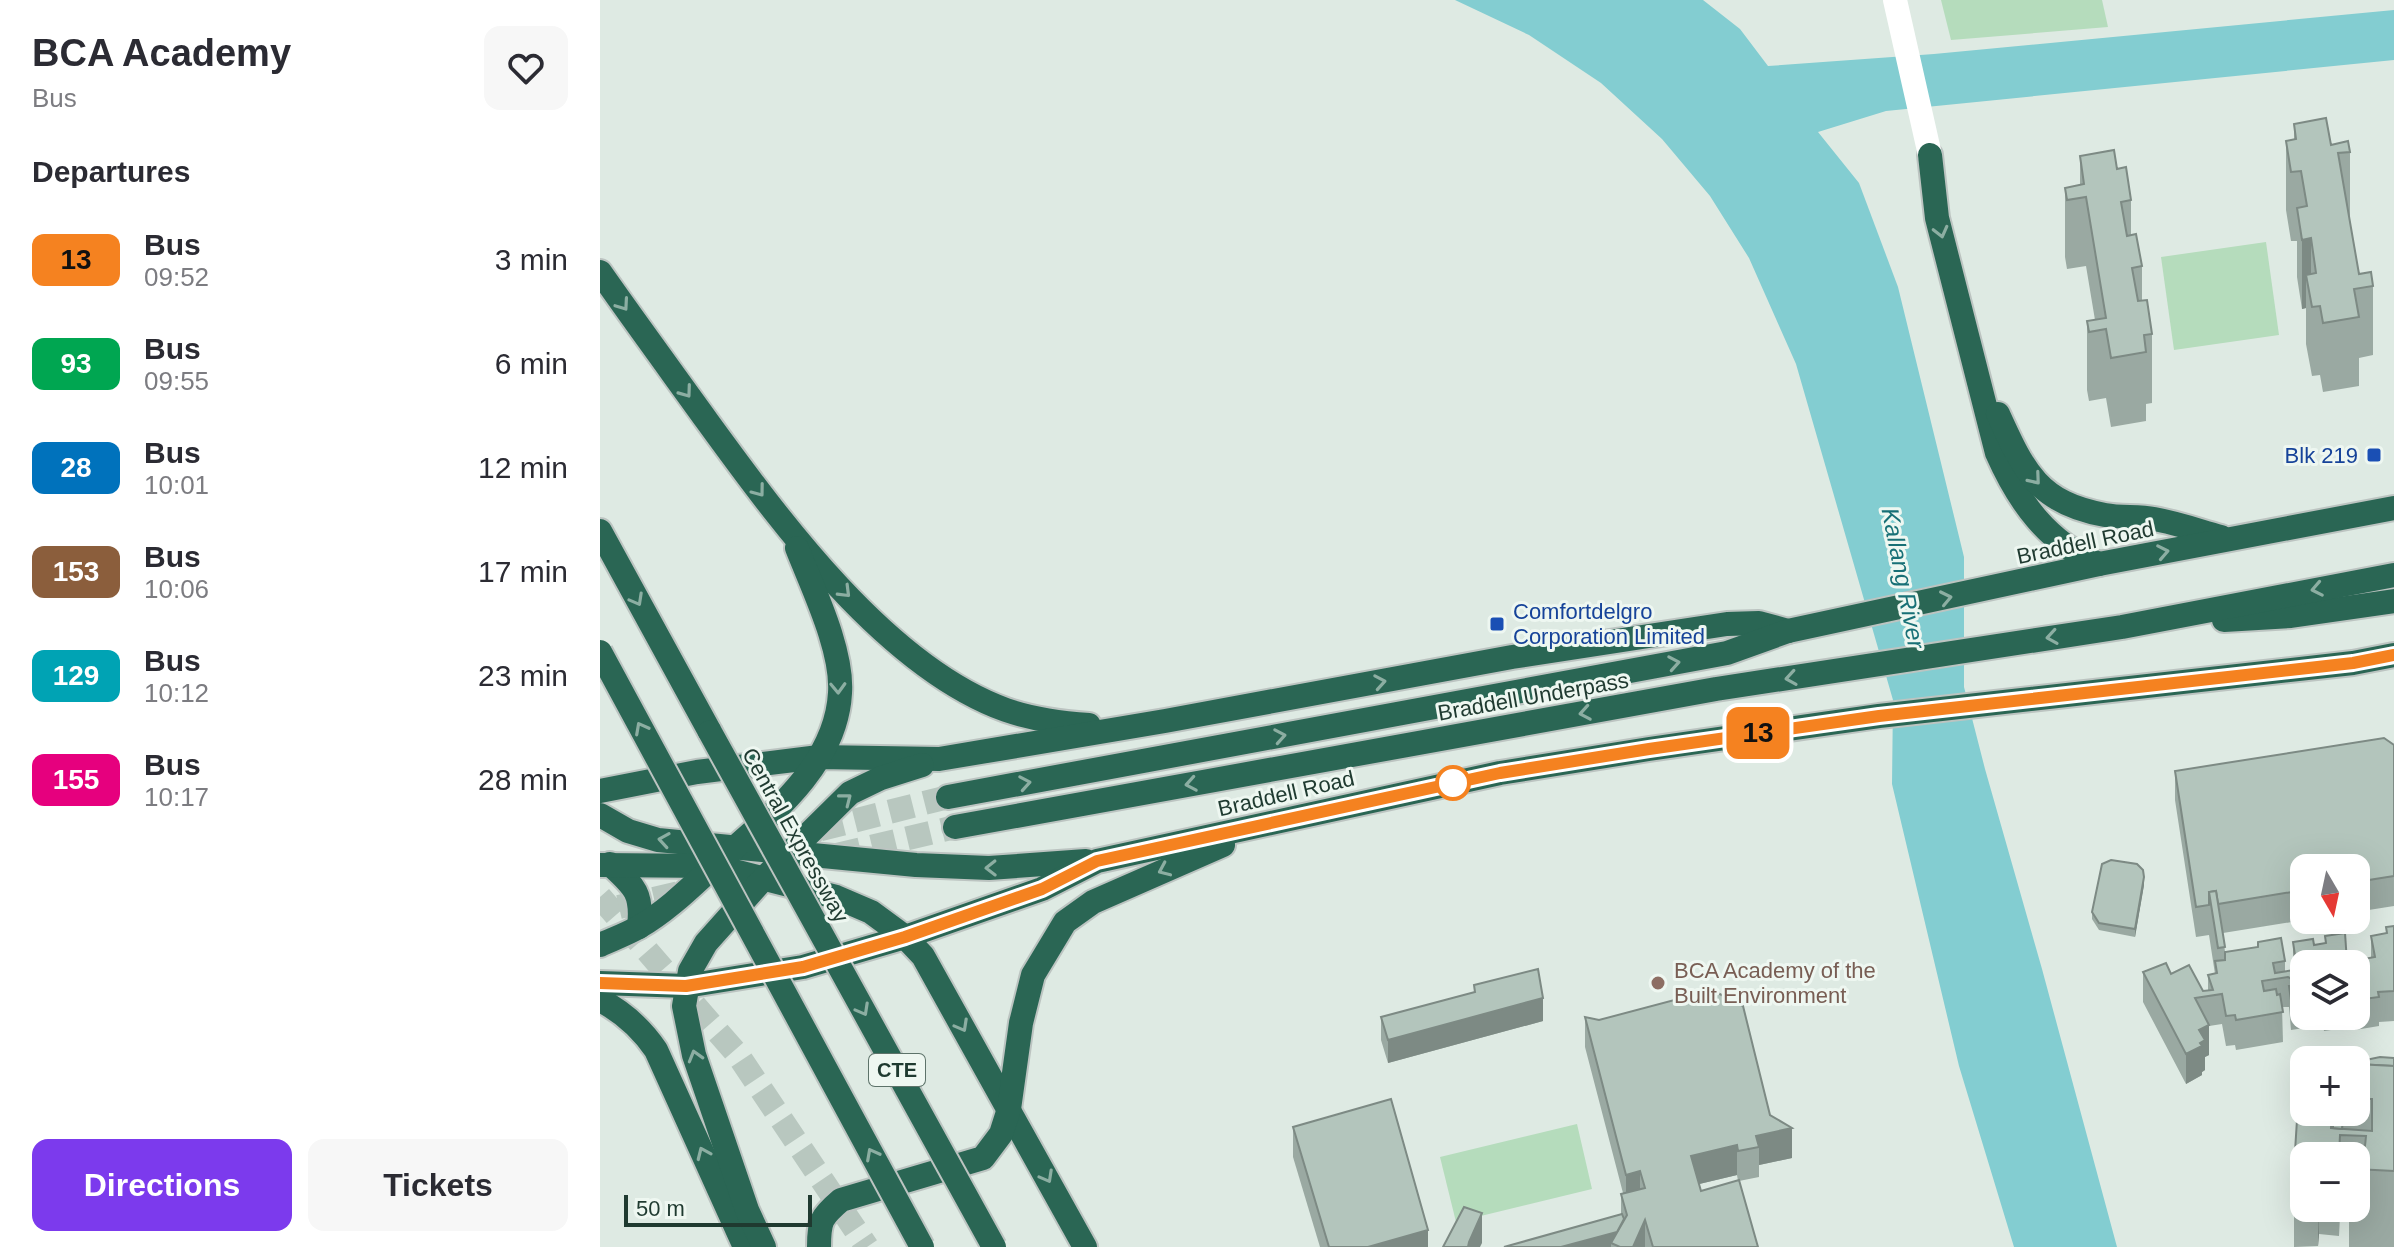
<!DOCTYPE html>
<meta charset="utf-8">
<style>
body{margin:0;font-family:Helvetica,sans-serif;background:#f7f7f7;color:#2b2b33;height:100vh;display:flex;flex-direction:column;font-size:30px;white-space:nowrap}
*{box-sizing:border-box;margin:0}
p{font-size:26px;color:#7c7c81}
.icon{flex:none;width:44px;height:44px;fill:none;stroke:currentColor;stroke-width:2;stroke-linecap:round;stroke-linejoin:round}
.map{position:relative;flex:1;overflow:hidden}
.side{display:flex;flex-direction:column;background:#fff;width:600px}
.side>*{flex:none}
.badge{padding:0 16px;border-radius:12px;font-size:28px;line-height:52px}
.needle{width:52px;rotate:171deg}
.controls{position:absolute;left:1690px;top:854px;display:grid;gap:16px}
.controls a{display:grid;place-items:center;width:80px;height:80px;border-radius:16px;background:#fff;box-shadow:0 8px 32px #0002;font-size:40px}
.scale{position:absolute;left:24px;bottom:20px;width:188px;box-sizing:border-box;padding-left:8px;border:4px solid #1f3a30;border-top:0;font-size:22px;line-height:28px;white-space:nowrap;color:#1f3a30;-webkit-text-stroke:6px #eef7f1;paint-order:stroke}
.map>.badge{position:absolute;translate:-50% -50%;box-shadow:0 0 0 4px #fff}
h2{padding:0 32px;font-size:30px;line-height:72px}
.round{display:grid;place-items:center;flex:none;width:84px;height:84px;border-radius:16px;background:#f7f7f7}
.headline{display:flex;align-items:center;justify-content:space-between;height:136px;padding:0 32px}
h1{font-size:38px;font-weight:700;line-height:60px}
.primary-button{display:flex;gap:16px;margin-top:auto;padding:16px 32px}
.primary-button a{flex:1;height:92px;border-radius:16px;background:#7c3aed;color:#fff;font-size:32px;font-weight:700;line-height:92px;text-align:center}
.primary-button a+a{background:#f7f7f7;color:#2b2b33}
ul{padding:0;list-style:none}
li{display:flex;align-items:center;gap:24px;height:104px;padding:0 32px}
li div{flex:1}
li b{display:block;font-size:30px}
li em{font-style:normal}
li .badge{min-width:88px;font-weight:700;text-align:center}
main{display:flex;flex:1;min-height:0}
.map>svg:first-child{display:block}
.green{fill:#b5dcbc}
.water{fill:#83cdd1}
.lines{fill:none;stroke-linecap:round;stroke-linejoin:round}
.highway-tunnel{stroke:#b8c7bf;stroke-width:24;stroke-dasharray:24 12;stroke-linecap:butt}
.highway-casing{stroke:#bcc4c1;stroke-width:28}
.minor{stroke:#fff;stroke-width:24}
.highway{stroke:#2a6654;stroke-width:24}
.highway-bridge-casing{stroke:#bcc4c1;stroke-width:28;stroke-linecap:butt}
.highway-bridge{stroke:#2a6654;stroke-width:24}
.wall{fill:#9aa9a2;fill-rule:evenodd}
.shaded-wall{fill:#7d8a84}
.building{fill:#b3c5bc;stroke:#7d8a84;stroke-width:2}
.oneway{stroke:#8caea2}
.line-casing{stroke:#fff;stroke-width:18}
.line{stroke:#f58220;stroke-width:12}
.transit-dot{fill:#1a4fb4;stroke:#eef7f1;stroke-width:3}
.stop-dot{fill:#fff;stroke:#f58220;stroke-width:4}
.education-dot{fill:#8d6e63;stroke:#eef7f1;stroke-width:3}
.labels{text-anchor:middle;stroke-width:6;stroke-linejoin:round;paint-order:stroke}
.shield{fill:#eef7f1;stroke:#5d736a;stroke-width:2}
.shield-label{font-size:20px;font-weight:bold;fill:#1f3a30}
.transit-label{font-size:22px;fill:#164399;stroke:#eef7f1;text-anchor:end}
.street-label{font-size:22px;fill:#1f3a30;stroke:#eef7f1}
.education-label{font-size:22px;fill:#785e54;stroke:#eef7f1;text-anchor:start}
.water-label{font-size:24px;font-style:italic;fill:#187076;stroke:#eef7f1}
</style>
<main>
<section class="side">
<div class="headline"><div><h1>BCA Academy</h1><p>Bus</p></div><a class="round"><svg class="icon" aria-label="heart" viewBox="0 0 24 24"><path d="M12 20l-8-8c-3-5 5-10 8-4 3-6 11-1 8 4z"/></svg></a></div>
<h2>Departures</h2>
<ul>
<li><span class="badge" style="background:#f58220;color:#111">13</span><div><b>Bus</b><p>09:52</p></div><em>3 min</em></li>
<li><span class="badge" style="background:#00a651;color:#fff">93</span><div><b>Bus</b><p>09:55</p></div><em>6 min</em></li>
<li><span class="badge" style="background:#0072bc;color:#fff">28</span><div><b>Bus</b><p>10:01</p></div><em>12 min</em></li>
<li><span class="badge" style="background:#8b5e3c;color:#fff">153</span><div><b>Bus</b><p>10:06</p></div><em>17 min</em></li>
<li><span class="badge" style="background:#00a3b4;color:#fff">129</span><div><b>Bus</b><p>10:12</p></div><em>23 min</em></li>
<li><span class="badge" style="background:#e6007e;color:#fff">155</span><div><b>Bus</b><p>10:17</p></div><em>28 min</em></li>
</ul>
<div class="primary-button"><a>Directions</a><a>Tickets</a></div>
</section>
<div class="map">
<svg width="1794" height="1247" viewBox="0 0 1794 1247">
<rect width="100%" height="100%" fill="#deeae3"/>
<g class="green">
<path d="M1341,0H1502L1508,27L1351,40Z"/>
<path d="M1666,242L1679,335L1574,350L1561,257Z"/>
<path d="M977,1124L992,1189L856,1222L840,1157Z"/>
</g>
<path class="water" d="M855,0H1103L1140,29L1168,66L1334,54L1794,10V60L1286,111L1218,132L1259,183L1298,287L1364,557V687L1385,769L1442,969L1517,1247H1414L1359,1066L1292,784L1293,700L1196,364L1149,258L1110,196L1062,139L1001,83L929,35Z"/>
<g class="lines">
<g class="highway-tunnel">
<path d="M150,847L348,797"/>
<path d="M237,855L355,827"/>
<path d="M0,897L138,1055L267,1247"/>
<path d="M19,907L92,890"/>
</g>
<g class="highway-casing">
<g id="highway">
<path d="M1330,155L1337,218L1397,453C1419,503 1448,543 1499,564"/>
<path d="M0,272C35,322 71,371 107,421C179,520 286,667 406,710C432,719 461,723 489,725"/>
<path d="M1398,414C1424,471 1438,503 1505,515C1521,518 1538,516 1554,519C1577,523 1599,531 1621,537"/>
<path d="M0,531L110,732"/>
<path d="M1624,620L1691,616L1794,601"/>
<path d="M0,791L97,772L219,757L339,759L565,721L912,657L1127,624L1159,623L1188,631"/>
<path d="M348,797L1127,653L1188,631L1499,564L1794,508"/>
<path d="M0,815L28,831L58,840L316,865L389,868L486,861"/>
<path d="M355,827L1116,689L1522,627L1794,575"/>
<path d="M10,864C34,886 43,893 39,927"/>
<path d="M0,865L114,866L236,897L271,912L305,937L323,956L485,1247"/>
<path d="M0,945C13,939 27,934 39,927C67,911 91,887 114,866C165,820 236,768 240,693C243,650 213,589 197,548"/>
<path d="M0,983L86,986L203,967L305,937L442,889L497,861L900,773L1049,749L1279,716L1753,663L1794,655"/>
<path d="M0,1000C23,1012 41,1028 56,1050L145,1247"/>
<path d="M164,1247L147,1210L94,1055L84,1006L90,971L106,943L164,878L250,793L281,778L322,765"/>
<path d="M219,1247C219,1221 221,1217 241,1200L383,1158L401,1134L409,1109L421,1023L433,975L465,922L493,902L623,845"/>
</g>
</g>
<path class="minor" d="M1295,0L1330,155"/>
<use href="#highway" class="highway"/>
<g class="highway-bridge-casing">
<g id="highway-bridge">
<path d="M0,652L322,1247"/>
<path d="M110,732L394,1247"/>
</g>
</g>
<use href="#highway-bridge" class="highway-bridge"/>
</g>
<g class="wall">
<path d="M1694,124L1731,145L1750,152V221L1759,274L1773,286V355L1759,358V386L1723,392L1720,375L1712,376L1706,344V308L1702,309L1697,277V241H1691L1686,210V141L1694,140Z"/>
<path d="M1480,156L1517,169L1531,200V235L1542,266V301L1552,334V403L1546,404V421L1511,427L1506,398L1489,401L1487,390V321L1495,320L1486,266L1467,269L1465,257V188L1480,185Z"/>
<path d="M1794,745V906L1756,912V868H1704V920L1623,933L1625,952L1658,947V942L1685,961V971L1693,970V942L1714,945L1725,943V936L1747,962L1771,958V936L1786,933V927L1794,926V1021L1779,1022V1026L1755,1030L1753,1016H1756V964H1704V1016H1745V1028L1724,1031L1723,1025L1691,1030L1689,1007H1682L1683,1042L1636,1050L1635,1045L1626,1046L1622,1024L1609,1026V1055L1605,1057V1070L1602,1072V1075L1586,1084L1543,1002V972L1571,974L1603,991L1608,990V975L1615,974L1609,935L1596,937L1575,800V771Z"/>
<path d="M1544,885L1535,937L1499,930L1492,919V912Z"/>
<path d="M874,985L943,1021L788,1063L781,1040V1017L874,992Z"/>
<path d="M985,1017L1170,1115L1192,1158L1159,1165V1177L1139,1181L1158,1247H904L1021,1214V1194L1023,1193L985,1047ZM1137,1175L1138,1181L1101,1191L1099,1184Z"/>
<path d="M1794,1058V1247H1749V1216H1740L1739,1236L1719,1234L1718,1246L1694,1247V1167L1704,1112H1756V1062ZM1704,1156H1756V1208H1704Z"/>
<path d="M693,1127L828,1247H720L693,1157Z"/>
</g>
<g class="shaded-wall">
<path d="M1711,238V302L1706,275V308L1702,309V240Z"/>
<path d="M1544,877V885L1535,937V929Z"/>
<path d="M1761,966V996L1756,997V967Z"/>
<path d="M943,998V1021L788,1063V1040Z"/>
<path d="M1609,1025V1055L1605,1057V1070L1602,1072V1075L1586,1084V1054L1599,1030Z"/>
<path d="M1192,1128V1158L1159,1165V1147L1156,1136Z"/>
<path d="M1137,1145V1175L1091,1186V1156Z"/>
<path d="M1040,1171V1201L1026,1205V1175Z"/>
<path d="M1718,1208L1719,1234L1718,1246Z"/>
<path d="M882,1213V1243L880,1247H868L869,1242Z"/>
<path d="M1045,1220V1247H1033Z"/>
<path d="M1027,1229L1011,1243V1247H961Z"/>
<path d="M828,1230V1247H768Z"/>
</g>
<g class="building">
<path d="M1726,118L1731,145L1748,141L1750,152L1738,153L1759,274L1771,272L1773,286L1754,289L1759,317L1723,323L1720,306L1712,307L1706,275L1716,273L1711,238L1702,240L1697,208L1707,206L1701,171L1691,172L1686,141L1696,139L1694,124Z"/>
<path d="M1514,150L1517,169L1526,167L1531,200L1521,202L1527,236L1536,234L1542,266L1532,268L1538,301L1547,300L1552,334L1544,335L1546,352L1511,358L1506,329L1489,332L1487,321L1506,318L1486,197L1467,200L1465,188L1484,184L1480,156Z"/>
<path d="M1784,738L1794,745V876L1756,882V868H1704V890L1618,904L1616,891L1609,892V905L1596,907L1575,771Z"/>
<path d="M1511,860L1537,864L1543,870L1544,877L1535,929L1499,923L1492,912L1502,864Z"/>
<path d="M1616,891L1625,947L1618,948L1609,892Z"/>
<path d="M1794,926V991L1778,992L1779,997L1756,1000V976L1762,975L1761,966L1756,967V964H1704V998L1691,1000L1689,986H1693L1692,979L1688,977L1662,981L1664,991L1676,989L1677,995L1680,994L1683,1012L1636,1020L1635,1015L1626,1016L1622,994L1595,998L1609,1025L1599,1030L1605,1040L1600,1043L1602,1046L1586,1054L1543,972L1566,963L1571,974L1589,965L1603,991L1613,990L1608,975L1617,973L1615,961L1625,960V952L1658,947V942L1681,938L1685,961L1673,963L1675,973L1700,969L1699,962H1696L1693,942L1713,939L1714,945L1726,943L1725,936L1745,933L1747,962L1775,957L1771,936L1787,933L1786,927Z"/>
<path d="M938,969L943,998L788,1040L781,1017L875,992L874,985Z"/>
<path d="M1112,990L1143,1006L1170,1115L1192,1128L1156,1136L1159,1147L1138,1151L1137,1145L1091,1156L1101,1191L1139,1180L1158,1247H1053L1045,1220L1033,1247H1020L1011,1243L1027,1215L1021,1194L1045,1188L1040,1171L1026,1175L985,1017L999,1020Z"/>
<path d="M1780,1057L1794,1058V1066L1756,1064V1062Z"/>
<path d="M1756,1064L1794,1066V1171L1756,1169V1156H1750V1152H1753L1754,1145L1765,1146L1766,1136L1740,1135L1739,1155L1719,1153L1718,1156H1704V1166L1694,1167L1700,1073L1704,1074V1112H1732L1731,1128L1772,1131V1099H1767L1768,1089L1756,1088Z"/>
<path d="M791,1099L828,1230L768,1247H729L693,1127Z"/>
<path d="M1733,1112H1755V1118H1743L1742,1129L1733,1128Z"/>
<path d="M864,1207L882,1213L869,1242L868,1247H843Z"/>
<path d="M1022,1214L1024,1219L1017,1232L961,1247H904Z"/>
</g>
<defs><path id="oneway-chevron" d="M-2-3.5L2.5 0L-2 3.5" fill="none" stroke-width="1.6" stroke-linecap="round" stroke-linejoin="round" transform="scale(2)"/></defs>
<g class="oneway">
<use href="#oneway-chevron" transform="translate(1341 232) rotate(76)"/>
<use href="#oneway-chevron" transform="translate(23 305) rotate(55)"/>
<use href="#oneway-chevron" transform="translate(86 392) rotate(54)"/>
<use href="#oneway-chevron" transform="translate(1435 479) rotate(50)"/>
<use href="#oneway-chevron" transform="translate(159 491) rotate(53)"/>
<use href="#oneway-chevron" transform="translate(1563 552) rotate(-11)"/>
<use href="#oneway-chevron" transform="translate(1717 589) rotate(169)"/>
<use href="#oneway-chevron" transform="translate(245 592) rotate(45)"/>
<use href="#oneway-chevron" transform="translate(1346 598) rotate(-12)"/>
<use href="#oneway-chevron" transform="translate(37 600) rotate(61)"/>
<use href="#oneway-chevron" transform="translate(1452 637) rotate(171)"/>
<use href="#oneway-chevron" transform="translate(1074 663) rotate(-10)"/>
<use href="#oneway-chevron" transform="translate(1191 678) rotate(171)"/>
<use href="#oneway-chevron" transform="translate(780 682) rotate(-10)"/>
<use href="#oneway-chevron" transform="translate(238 688) rotate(88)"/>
<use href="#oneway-chevron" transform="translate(985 713) rotate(170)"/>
<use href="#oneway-chevron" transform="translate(41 728) rotate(-118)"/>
<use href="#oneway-chevron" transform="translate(680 736) rotate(-10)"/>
<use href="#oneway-chevron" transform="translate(425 783) rotate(-10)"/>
<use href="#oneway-chevron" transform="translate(591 784) rotate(170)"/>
<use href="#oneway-chevron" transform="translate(246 799) rotate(-38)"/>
<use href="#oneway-chevron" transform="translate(64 840) rotate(-171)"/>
<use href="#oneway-chevron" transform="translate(391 868) rotate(179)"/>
<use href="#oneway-chevron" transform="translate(564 870) rotate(156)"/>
<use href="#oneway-chevron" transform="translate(263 1010) rotate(61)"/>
<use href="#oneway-chevron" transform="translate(362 1026) rotate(61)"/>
<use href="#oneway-chevron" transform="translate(95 1056) rotate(-106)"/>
<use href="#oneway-chevron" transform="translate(103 1153) rotate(-114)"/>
<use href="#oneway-chevron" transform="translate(272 1154) rotate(-118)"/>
<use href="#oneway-chevron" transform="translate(447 1177) rotate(61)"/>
</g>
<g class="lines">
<g class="line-casing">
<path id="line" d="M0,983L86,986L203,967L305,937L442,889L497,861L900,773L1049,749L1279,716L1753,663L1794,655"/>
</g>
<use href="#line" class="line"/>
</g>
<g class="transit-dot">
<rect x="1766" y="447" width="16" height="16" rx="4"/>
<rect x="889" y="616" width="16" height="16" rx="4"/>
</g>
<circle class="stop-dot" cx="853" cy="783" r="16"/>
<circle class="education-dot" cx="1058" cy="983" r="8"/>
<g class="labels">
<rect class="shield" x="269" y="1054" width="56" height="32" rx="6"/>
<g class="shield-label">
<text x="297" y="1077">CTE</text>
</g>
<g class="transit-label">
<text x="1758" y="463">Blk 219</text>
<text x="913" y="619" text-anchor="start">Comfortdelgro<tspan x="913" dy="25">Corporation Limited</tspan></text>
</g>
<g class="street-label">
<text transform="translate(1485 542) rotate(-12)" y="8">Braddell Road</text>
<text transform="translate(933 696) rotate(-10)" y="8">Braddell Underpass</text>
<text transform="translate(686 793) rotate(-13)" y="8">Braddell Road</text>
<text transform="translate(196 835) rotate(61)" y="8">Central Expressway</text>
</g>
<g class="education-label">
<text x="1074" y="978">BCA Academy of the<tspan x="1074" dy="25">Built Environment</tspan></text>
</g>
<g class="water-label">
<text transform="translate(1303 578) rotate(79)" y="8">Kallang River</text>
</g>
</g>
</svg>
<div class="controls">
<a><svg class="needle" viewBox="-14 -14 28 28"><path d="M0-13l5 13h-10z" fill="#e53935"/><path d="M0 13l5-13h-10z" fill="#7c7c81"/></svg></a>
<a><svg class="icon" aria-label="layers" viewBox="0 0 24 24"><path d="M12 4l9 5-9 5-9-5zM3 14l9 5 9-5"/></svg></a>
<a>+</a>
<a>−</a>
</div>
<div class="scale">50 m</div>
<b class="badge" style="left:1158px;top:733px;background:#f58220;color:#111">13</b>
</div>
</main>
